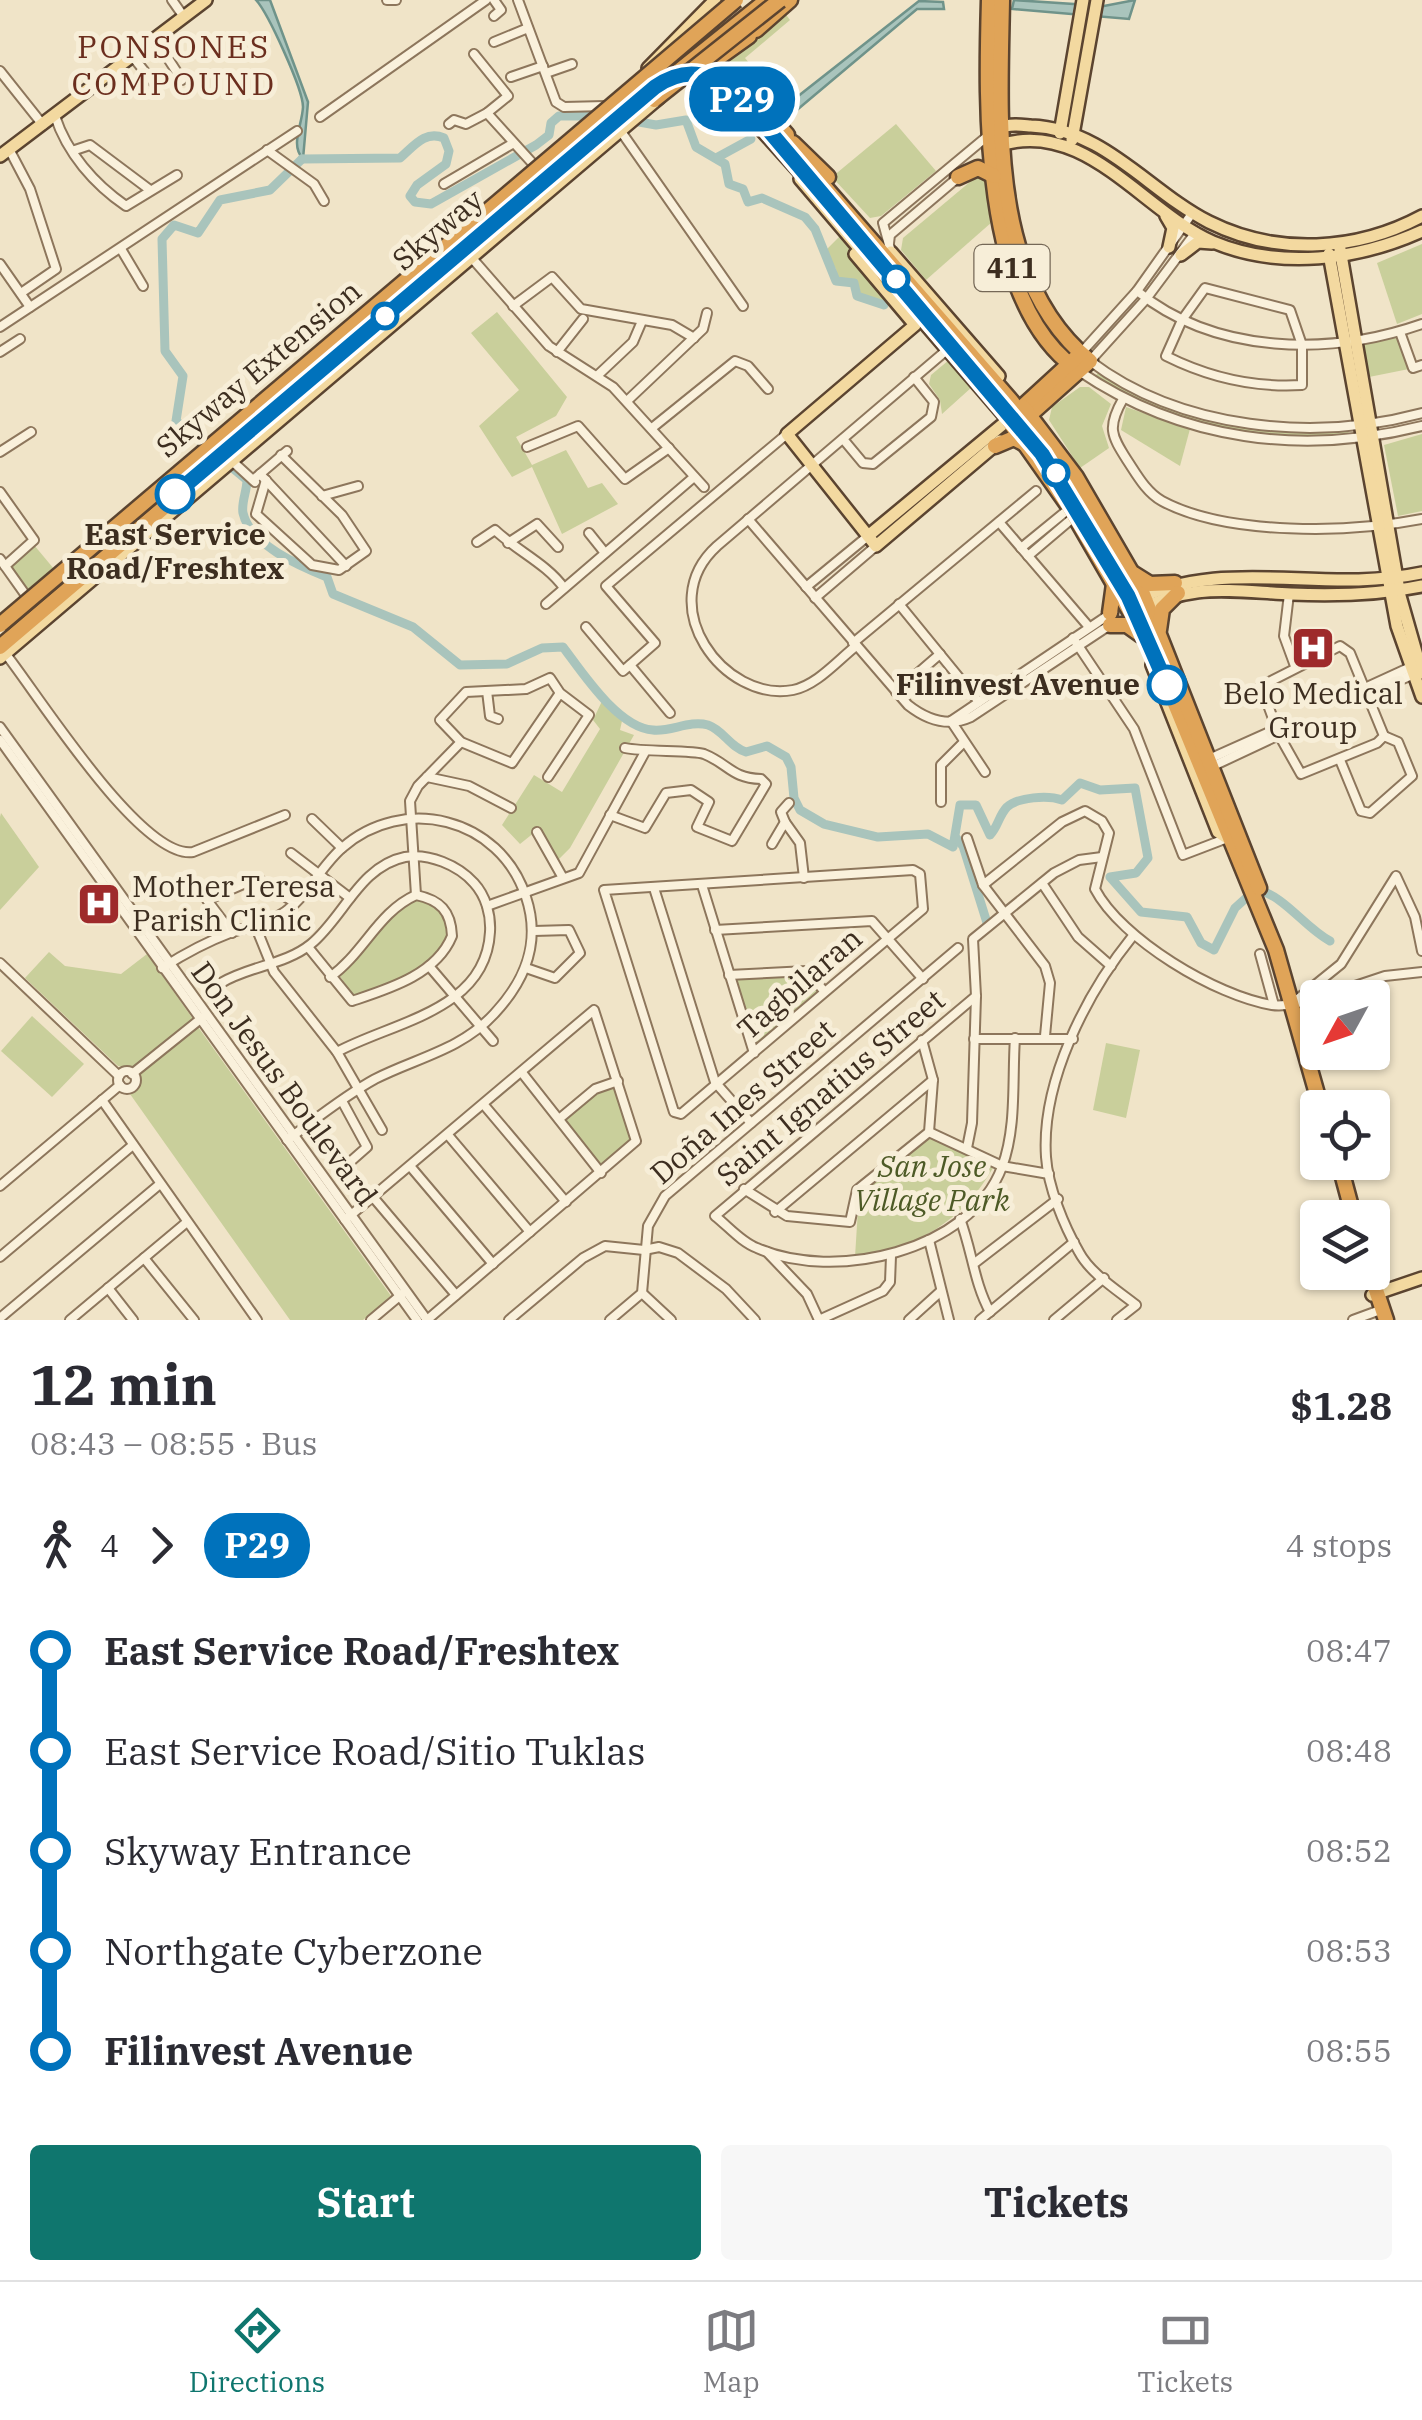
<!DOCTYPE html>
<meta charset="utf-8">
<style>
body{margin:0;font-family:"IBM Plex Serif",serif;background:#f7f7f7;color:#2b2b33;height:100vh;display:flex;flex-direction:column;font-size:38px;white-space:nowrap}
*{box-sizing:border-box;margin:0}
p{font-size:32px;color:#7c7c81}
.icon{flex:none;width:55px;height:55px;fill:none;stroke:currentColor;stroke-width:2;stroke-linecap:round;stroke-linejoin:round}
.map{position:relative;height:1320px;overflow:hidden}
.drawer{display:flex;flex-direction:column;background:#fff;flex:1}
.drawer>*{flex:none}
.badge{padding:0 20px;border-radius:32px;font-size:35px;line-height:65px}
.needle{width:65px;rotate:230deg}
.tools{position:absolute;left:1300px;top:980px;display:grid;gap:20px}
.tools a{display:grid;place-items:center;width:90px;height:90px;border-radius:10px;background:#fff;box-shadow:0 2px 8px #0004;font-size:50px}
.map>.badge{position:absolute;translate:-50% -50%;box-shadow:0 0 0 5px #fff}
.legs{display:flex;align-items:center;gap:15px;height:110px;padding:0 30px;font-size:32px}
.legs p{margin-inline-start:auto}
.summary{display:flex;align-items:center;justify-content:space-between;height:170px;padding:0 30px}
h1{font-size:55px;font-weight:800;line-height:75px}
.primary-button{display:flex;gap:20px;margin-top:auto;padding:20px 30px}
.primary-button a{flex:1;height:115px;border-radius:10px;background:#0f766e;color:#fff;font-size:40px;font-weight:800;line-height:115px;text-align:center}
.primary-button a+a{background:#f7f7f7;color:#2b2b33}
ul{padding:0 30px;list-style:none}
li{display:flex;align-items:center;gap:35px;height:100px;font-size:38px}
li i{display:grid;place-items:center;width:15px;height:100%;margin:0 12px;background:currentColor}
li i::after{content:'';width:25px;height:25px;margin:-12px;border:8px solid;border-radius:50%;background:#fff}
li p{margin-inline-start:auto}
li:first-child i{background:linear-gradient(#0000 50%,currentColor 0)}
li:last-child i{background:linear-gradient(currentColor 50%,#0000 0)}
.tabs{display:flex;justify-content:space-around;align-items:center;height:140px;border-top:2px solid #e1e1e2;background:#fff;font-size:28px;color:#7c7c81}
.tabs a{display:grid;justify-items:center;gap:5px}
.tabs .selected{color:#0f766e}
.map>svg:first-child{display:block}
.green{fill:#c9cf9b}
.water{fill:#a9c4bc;stroke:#6f938a;stroke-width:2.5}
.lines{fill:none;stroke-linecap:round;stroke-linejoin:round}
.river{stroke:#a9c4bc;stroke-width:9}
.minor-casing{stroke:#8d765c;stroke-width:12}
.major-casing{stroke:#5b4430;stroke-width:16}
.highway-casing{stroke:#5b4430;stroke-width:19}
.minor{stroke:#faf1dc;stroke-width:8}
.major{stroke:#f3d9a0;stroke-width:11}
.highway{stroke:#e0a458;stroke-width:14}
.highway-bridge-casing{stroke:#5b4430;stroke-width:19;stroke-linecap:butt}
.highway-bridge{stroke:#e0a458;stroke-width:14}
.line-1-casing{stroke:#fff;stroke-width:22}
.line-1{stroke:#0072bc;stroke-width:15}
.stop-1-dot{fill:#fff;stroke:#0072bc;stroke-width:5}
.labels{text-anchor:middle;stroke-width:10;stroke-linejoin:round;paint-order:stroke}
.shield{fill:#f7eed8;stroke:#756857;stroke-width:2.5}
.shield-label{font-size:28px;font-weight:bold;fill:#3d2e20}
.street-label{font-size:30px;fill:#3d2e20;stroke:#f7eed8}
.stop-label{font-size:30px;font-weight:bold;fill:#3d2e20;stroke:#f7eed8}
.poi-label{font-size:30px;fill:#3d2e20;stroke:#f7eed8}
.park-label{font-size:30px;font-style:italic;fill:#4d5a26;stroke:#f7eed8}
.neighbourhood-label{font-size:32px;letter-spacing:2.5px;fill:#6b2e1e;stroke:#f7eed8}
</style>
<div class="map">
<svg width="1422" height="1320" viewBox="0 0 1422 1320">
<rect width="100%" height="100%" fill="#f0e4c8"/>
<g class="green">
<path d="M784,12L790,20L745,58L777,97L766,105L745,80L723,66Z"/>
<path d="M896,124L936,171L881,216L870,218L832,177Z"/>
<path d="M977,176L985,178L992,222L926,280L901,250L903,238Z"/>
<path d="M840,236L910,319L892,303L860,297L853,281L837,280L836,269L825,251Z"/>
<path d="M1422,244V314L1397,324L1377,263Z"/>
<path d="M497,312L567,397L556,416L516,437L532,465L566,450L588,488L602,483L618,504L562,534L532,467L512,477L479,426L519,390L471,333Z"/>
<path d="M1398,336L1409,369L1369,377L1362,344Z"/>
<path d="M949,360L972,387L942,414L940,400L929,384L931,375Z"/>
<path d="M1099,372C1179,422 1257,421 1348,428L1349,436C1243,438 1188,428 1094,377Z"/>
<path d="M1080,387H1089L1111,404L1102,426L1109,448L1080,468L1049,420L1052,407Z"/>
<path d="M1126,407L1190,429L1180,466L1121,430Z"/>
<path d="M1422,434V511L1398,516L1384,445Z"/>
<path d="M34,545L54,569L27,592L10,567Z"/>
<path d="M603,699L622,721L620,730L634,735L570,848L558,860L540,828L520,844L502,825L534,775L562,792L600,729L593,720Z"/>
<path d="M1,813L39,867L0,910V817Z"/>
<path d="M415,900C430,902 440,907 446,922C461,963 382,987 354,996L339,975L402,905Z"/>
<path d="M49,952L65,966L121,974L147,954L193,1019L131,1068L118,1066L25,978Z"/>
<path d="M804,974L819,992L756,1049L732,977Z"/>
<path d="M32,1016L84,1064L52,1097L1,1051Z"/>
<path d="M198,1027L391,1296L363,1320H290L130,1094L139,1086L138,1076Z"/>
<path d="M1106,1043L1140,1050L1126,1118L1093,1110Z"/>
<path d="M618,1082L635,1141L602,1172L560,1119L593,1091Z"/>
<path d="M928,1136L994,1166C963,1222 916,1248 855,1257L859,1193Z"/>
</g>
<g class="water">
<path d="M256,0H270L308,102L303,159C290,145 302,126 303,107C303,89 268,13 256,0Z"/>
<path d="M1014,0L1104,6L1135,0L1129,19L1012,9Z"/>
<path d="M919,1L943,2L944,9H917L785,120L778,112Z"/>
</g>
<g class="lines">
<g class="river">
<path d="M628,120L656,125L686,120L696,147L725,164L729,184L743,189L748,202L762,198L805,217L815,229L836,281L854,283L857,296L884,305"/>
<path d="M718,157L751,139"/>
<path d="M302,159L270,190L220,200L198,233L174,225L162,239L165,351L183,376L176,421L247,480C247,491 241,503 243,513C250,545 300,566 327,577L333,594L413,627L460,665L507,664L542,648L563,647C582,672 618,728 653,730C671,732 689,720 708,725C723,730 730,747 746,752L767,746L786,757L791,767L794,798L800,810L824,824L878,837L928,834L953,847L960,805H976L990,835C998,827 999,815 1007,807C1018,797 1048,795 1062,800L1080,783L1100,790L1135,788L1148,858L1136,873L1110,877L1141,912L1187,917L1201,943L1214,950L1235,908L1256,889C1285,896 1304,927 1330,941"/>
<path d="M302,159L400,158C414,146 425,130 444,138L449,151L446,164L417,185L410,196L415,202L431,204L536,145L549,135L551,123L559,116H603"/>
<path d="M956,838L963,846L988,926"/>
</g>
<g class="minor-casing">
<g id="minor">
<path d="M172,0L184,17"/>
<path d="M387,0H396"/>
<path d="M518,0L556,102L564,107L605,106"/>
<path d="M494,16L501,10L494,0"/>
<path d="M156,40L182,80"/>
<path d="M494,42L528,28"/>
<path d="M474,54L508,96L487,113L535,166"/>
<path d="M133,57L153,82"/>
<path d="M0,71L43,125"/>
<path d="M546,73L572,64"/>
<path d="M511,77L543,66"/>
<path d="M55,116C67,153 94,184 126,206L177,175"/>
<path d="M320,117L486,0"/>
<path d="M449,124L454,120L466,124L487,113"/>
<path d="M620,130L743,306"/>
<path d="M9,149L30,189L56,269L21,293"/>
<path d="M75,150L90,145L150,190"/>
<path d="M267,150L314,184L324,201"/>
<path d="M444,184L512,144"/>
<path d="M1196,232L1146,299L1090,361C1181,430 1314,442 1422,413"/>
<path d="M889,243L890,235L961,175"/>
<path d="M121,249L143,286"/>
<path d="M891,252L883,223L990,134"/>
<path d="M471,257L549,346L613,387L704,487"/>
<path d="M0,264L30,307"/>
<path d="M1205,288L1290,310L1302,345V385C1253,388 1210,378 1166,356L1182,320Z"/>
<path d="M1137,291C1216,355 1330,356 1422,324"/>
<path d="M513,306L552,277L581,309L672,325L694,338"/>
<path d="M0,327L297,131"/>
<path d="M1400,332L1413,368L1422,365"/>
<path d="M0,352L20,339"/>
<path d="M557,352L583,319"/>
<path d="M1081,353L1137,291L1193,212"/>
<path d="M1079,371C1182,441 1303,456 1422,426"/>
<path d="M598,375L633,342L642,321"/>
<path d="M1123,399C1107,427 1111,435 1127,460C1137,475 1146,492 1162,501C1227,536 1351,533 1422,519"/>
<path d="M627,401L703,329L707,313"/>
<path d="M652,428L735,361L748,366L768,389"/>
<path d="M843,439L863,463L873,464L931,417L934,402L914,377"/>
<path d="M527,447L578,426L625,479L669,448"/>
<path d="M0,452L31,432"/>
<path d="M232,461L255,482"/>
<path d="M260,474L346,566"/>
<path d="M253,480L287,451"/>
<path d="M266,480L256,514L312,565L339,570L366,551L342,515L281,455"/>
<path d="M0,492L34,540L5,566"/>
<path d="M322,496L358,486"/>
<path d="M748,519L908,705C927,720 949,727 971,717L1113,623"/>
<path d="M999,522L1089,627"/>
<path d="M589,533L605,553"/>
<path d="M477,542L495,530C517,551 547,564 564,588"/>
<path d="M508,543L537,524L558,547"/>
<path d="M1021,548L1070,508"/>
<path d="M1028,556L1074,517"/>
<path d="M0,559L27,597"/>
<path d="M806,587L868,536"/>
<path d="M1289,594L1284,636L1295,666"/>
<path d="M815,598L876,546"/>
<path d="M546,604L694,477"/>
<path d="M899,604L979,702"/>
<path d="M586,627L623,671L655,643L606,586L787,434"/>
<path d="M1073,638L1134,729L1183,855L1230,837"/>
<path d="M853,643L1036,491"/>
<path d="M856,646C837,661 817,685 793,690C724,703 652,605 717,546L948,349"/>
<path d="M1340,646L1350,653L1384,736L1377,743L1301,774L1279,735L1261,686Z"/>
<path d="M5,653C37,693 141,860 193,852L285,815"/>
<path d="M630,665L670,713"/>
<path d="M1365,688L1413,666"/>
<path d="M487,691L490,716L498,719"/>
<path d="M896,692L940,654"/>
<path d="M1368,694L1414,674"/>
<path d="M951,721L1113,612"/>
<path d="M951,721L985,772"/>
<path d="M0,727L427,1320"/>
<path d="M0,740L417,1320"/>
<path d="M1207,760L1276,729"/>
<path d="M1340,760L1361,811L1370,813L1412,776L1398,742L1384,736"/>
<path d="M1211,767L1279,735"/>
<path d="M427,777L469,786L511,808"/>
<path d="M548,777L589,715L560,693L550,678L526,689L466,692L440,720L461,742L512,763L560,693"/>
<path d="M941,802V765L964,742"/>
<path d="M610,815L645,828L666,793L691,790L709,802L697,827L732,841L766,784L761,779C731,778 729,764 704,754C693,750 644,752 625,748"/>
<path d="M312,819L342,848"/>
<path d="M785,822L781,812L789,803"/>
<path d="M537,832L563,878"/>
<path d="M967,838L983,885L1045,966L1050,983L1045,1036"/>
<path d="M772,844L785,822L800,843L804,878"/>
<path d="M291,853L350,898"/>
<path d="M913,870L920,874L923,909L681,1114L674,1112L604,890Z"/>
<path d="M1042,883L1078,937L1111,966"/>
<path d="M702,885L754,1053"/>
<path d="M983,885L1062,822L1085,811L1102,821L1109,833L1095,889C1121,939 1216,996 1272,1005C1286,1007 1304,1002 1318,998"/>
<path d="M654,888L715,1082L751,1123"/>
<path d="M416,895L410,801L418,786L461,742"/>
<path d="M487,906L579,873L645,752"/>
<path d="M255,925L274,972L337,1052L382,1130"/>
<path d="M715,930L872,921L923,979"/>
<path d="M232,933L207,900L257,878L295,903"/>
<path d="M308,947L352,1001C388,989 436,975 452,936C451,911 440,900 416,895C378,912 364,953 330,977"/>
<path d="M1260,954L1274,1005"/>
<path d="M0,963L119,1076"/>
<path d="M429,966L493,1041"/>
<path d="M162,968C184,954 206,942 230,933C246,927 265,924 280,915C306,900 319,868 342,848C403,794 500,817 526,897C541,942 526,980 494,1014C461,1050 416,1058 375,1079C344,1096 316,1119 287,1140"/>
<path d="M526,968L555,978L580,953L569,930L534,931"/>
<path d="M729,975L807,971L824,991"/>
<path d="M221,983C249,966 285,965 311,944C343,918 360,866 405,857C429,853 458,865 474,883C486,896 491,915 490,932C486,1011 392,1022 337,1052"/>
<path d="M976,996L715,1216C728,1226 741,1242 757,1248C834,1282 970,1252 1002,1167C1017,1127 1012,1079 1015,1038"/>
<path d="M1319,998L1385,976L1422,972"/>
<path d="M1294,1002L1341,964L1396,876L1415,917L1422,951"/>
<path d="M974,1039H1073"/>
<circle cx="127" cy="1080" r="9"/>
<path d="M132,1074L203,1017"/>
<path d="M523,1074L601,1173"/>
<path d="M102,1100L257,1320"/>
<path d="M484,1105L566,1202"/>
<path d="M559,1119L595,1089L618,1081"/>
<path d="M309,1124L348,1177"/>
<path d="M929,1132L1002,1166L1049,1174"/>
<path d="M448,1135L530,1232"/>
<path d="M967,1148L972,1123L976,996L973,939L1054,873L1079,860L1102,857"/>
<path d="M410,1166L493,1264"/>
<path d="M342,1169L367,1147L342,1101"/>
<path d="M0,1186L120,1085"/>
<path d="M744,1189L787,1216L850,1222L857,1190L929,1132L933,1080L922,1040"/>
<path d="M373,1197L456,1295"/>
<path d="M775,1212L933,1080"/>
<path d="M960,1219C972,1250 974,1283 990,1312"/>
<path d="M345,1220L594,1010L636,1141L427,1320"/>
<path d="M929,1240L949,1320"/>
<path d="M767,1252L807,1294L819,1320"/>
<path d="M0,1257L133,1145"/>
<path d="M144,1258L194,1320"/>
<path d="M976,1262L1058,1199"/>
<path d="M108,1288L133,1320"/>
<path d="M642,1293L671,1320"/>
<path d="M0,1318L160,1184"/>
<path d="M70,1320L187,1222"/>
<path d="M371,1320L402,1294"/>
<path d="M509,1320L583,1258L605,1246L644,1250L659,1247L678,1253L726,1289L755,1320"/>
<path d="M610,1320L642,1293L648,1226L665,1196L958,948"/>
<path d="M819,1320L883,1291L890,1282L891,1256"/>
<path d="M909,1320L941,1291"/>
<path d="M980,1320L1074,1242"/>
<path d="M1054,1320L1104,1278"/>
<path d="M1117,1320L1136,1305C1117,1290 1090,1273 1079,1252C1064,1226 1048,1187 1046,1157C1041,1082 1086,994 1132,937"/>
<path d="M1353,1320L1383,1309"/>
</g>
</g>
<g class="major-casing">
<g id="major">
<path d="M648,68L715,0"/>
<path d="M994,131C1006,123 1018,125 1031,126C1105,129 1148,191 1209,222C1277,256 1357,251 1422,216"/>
<path d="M1060,133L1083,0"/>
<path d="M1072,140L1097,0"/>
<path d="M997,146C1084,116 1143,212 1213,242C1280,270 1358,260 1422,231"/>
<path d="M0,156L206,0"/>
<path d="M800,179L869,260"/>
<path d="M1166,216L1173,228L1169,247"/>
<path d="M1340,249L1400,596L1422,673"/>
<path d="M891,252L999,376"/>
<path d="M855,254L915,325L787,434L876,546L1000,441"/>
<path d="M1329,254L1397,626L1422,697"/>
<path d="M1181,255L1198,242L1212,243"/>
<path d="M868,536L1008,420L888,281"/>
<path d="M1128,603C1227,554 1317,595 1422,573"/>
<path d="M1133,613C1192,582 1227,591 1291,594C1335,596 1378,595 1422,586"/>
<path d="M0,658L659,98"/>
<path d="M1152,665L1218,832L1227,838"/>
<path d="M1372,1295L1422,1278"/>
</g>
</g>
<g class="highway-casing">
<g id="highway">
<path d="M989,0C986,104 981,300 1075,368"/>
<path d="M1002,0C1000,119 988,278 1090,361L1015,428"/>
<path d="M756,30L790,0"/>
<path d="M710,65L742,84L787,135"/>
<path d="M707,66L749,36"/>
<path d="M670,78L767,0"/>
<path d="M707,78L727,90L814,186"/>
<path d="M793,143L828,177"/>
<path d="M958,177L978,168L994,176"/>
<path d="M824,186L1013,403"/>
<path d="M864,243L892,286"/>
<path d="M1080,354L1008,420L1070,508L1155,655L1276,950L1321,1108"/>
<path d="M1023,407L1076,477L1141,589L1259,888"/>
<path d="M995,446L1014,438L1025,444"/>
<path d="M1134,574L1150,584L1175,583"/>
<path d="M1110,613L1114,584"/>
<path d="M1110,625H1127L1141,635"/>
<path d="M1159,630L1162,609L1178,593"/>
<path d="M0,647L653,91"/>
<path d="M1339,1162L1354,1218"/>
<path d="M1370,1272L1386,1320"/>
</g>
</g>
<use href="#minor" class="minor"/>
<use href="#major" class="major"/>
<use href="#highway" class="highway"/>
<g class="highway-bridge-casing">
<g id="highway-bridge">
<path d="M654,100L780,0"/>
<path d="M540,179C586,140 674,35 735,85"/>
<path d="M0,625L736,0"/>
</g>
</g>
<use href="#highway-bridge" class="highway-bridge"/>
</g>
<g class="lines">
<g class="line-1-casing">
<path id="line-1" d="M175,494L655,87C697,58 726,82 755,114L1042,454L1128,596L1167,685"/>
</g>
<use href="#line-1" class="line-1"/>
</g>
<defs>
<g id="hospital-square" transform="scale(2.25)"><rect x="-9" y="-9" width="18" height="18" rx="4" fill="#9e2a2b" stroke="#f7eed8"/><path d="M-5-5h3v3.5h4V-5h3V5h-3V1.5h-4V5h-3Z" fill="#fff"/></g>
</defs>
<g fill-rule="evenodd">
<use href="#hospital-square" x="1313" y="648"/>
<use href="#hospital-square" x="99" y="904"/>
</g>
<g class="stop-1-dot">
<circle cx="896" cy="279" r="12"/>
<circle cx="385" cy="316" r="12"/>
<circle cx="1056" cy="473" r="12"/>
<circle cx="175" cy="494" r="18"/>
<circle cx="1167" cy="685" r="18"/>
</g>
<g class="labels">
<rect class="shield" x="974.5" y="245" width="75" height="46" rx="8"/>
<g class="shield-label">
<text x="1012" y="278">411</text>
</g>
<g class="street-label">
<text transform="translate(438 230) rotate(-40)" y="10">Skyway</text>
<text transform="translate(259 369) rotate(-40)" y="10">Skyway Extension</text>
<text transform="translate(800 984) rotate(-41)" y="10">Tagbilaran</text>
<text transform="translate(284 1084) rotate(54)" y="10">Don Jesus Boulevard</text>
<text transform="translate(831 1088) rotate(-40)" y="10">Saint Ignatius Street</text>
<text transform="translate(743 1102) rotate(-41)" y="10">Doña Ines Street</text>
</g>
<g class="stop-label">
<text x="175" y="545">East Service<tspan x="175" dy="34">Road/Freshtex</tspan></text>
<text x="1140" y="695" text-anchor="end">Filinvest Avenue</text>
</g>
<g class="poi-label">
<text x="1313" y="704">Belo Medical<tspan x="1313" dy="34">Group</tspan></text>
<text x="132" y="897" text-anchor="start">Mother Teresa<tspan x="132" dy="34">Parish Clinic</tspan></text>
</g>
<g class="park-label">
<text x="932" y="1177">San Jose<tspan x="932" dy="34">Village Park</tspan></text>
</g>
<g class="neighbourhood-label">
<text x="174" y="58">PONSONES<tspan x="174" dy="37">COMPOUND</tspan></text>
</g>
</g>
</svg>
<div class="tools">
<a><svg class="needle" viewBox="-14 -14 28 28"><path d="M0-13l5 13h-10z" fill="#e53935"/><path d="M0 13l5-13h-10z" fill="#7c7c81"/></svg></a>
<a><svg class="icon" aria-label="locate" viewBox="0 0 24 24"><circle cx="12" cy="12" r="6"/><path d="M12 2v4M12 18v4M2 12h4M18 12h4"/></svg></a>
<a><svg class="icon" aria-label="layers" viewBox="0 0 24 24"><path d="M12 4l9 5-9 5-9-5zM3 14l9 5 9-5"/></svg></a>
</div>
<b class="badge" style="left:742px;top:99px;background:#0072bc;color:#fff">P29</b>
</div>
<section class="drawer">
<div class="summary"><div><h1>12 min</h1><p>08:43 – 08:55 · Bus</p></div><b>$1.28</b></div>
<div class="legs"><svg class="icon" aria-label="walk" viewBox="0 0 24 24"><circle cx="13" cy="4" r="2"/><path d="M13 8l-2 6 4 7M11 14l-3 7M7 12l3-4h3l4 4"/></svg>4<svg class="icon" aria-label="forward" viewBox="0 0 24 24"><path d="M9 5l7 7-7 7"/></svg><b class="badge" style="background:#0072bc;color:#fff">P29</b><p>4 stops</p></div>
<ul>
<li><i style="color:#0072bc"></i><b>East Service Road/Freshtex</b><p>08:47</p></li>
<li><i style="color:#0072bc"></i><span>East Service Road/Sitio Tuklas</span><p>08:48</p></li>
<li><i style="color:#0072bc"></i><span>Skyway Entrance</span><p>08:52</p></li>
<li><i style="color:#0072bc"></i><span>Northgate Cyberzone</span><p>08:53</p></li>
<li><i style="color:#0072bc"></i><b>Filinvest Avenue</b><p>08:55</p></li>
</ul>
<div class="primary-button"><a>Start</a><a>Tickets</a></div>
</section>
<nav class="tabs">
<a class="selected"><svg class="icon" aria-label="directions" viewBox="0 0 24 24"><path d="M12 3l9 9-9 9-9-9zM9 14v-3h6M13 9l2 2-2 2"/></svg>Directions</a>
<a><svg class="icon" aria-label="map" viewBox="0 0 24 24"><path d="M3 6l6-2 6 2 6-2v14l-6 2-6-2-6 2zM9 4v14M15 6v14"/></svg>Map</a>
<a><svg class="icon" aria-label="tickets" viewBox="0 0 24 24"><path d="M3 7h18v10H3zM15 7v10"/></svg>Tickets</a>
</nav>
